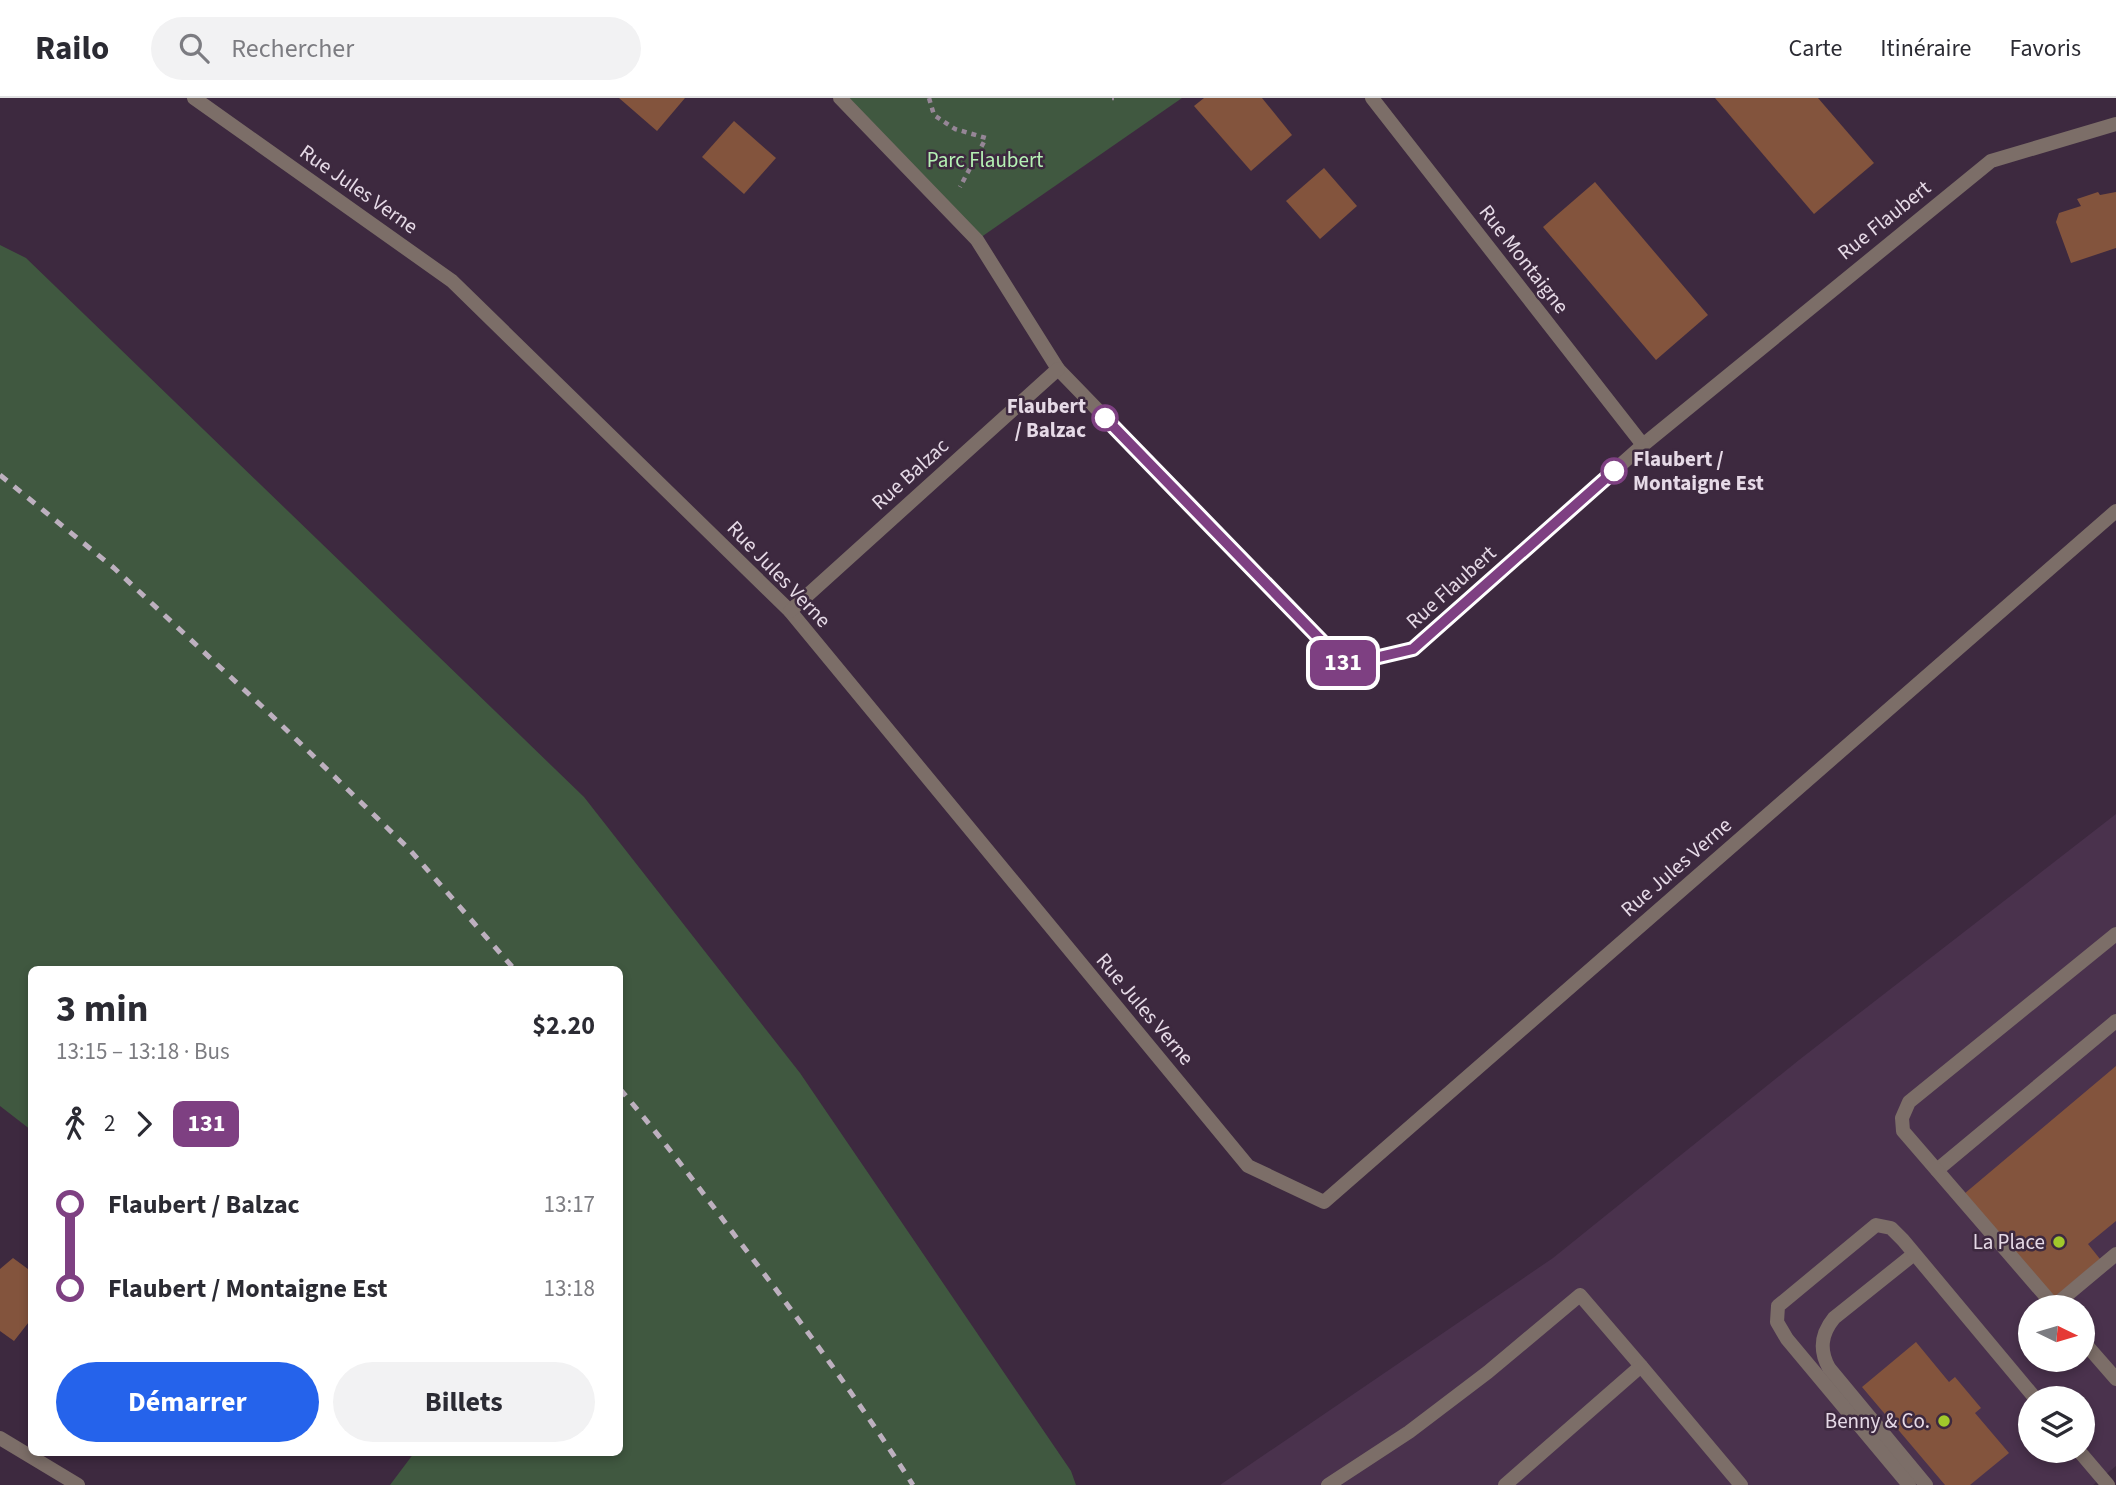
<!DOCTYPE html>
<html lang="fr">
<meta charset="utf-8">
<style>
body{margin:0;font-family:"Source Sans 3",sans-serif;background:#f2f2f3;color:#2b2b33;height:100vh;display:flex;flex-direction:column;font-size:26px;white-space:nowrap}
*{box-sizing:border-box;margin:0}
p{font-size:23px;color:#7c7c81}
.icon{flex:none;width:38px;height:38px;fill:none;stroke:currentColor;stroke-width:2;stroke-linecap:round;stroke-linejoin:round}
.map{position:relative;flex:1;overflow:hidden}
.side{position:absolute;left:28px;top:868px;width:595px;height:490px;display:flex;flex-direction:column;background:#fff;border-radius:10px;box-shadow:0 4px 10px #0003}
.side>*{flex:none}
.badge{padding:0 14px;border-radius:10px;font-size:24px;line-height:46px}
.needle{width:46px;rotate:95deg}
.buttons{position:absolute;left:2018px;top:1197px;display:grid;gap:14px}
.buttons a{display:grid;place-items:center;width:77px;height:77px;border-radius:50%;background:#fff;box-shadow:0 4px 10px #0003;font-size:35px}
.map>.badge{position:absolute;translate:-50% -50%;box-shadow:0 0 0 4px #fff}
.legs{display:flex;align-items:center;gap:10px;height:77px;padding:0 28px;font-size:23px}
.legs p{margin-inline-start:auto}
.summary{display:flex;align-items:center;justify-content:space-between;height:119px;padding:0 28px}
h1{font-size:38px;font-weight:700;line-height:52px}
.button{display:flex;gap:14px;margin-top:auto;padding:14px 28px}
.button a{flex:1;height:80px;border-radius:42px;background:#2563eb;color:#fff;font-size:28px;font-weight:700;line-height:80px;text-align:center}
.button a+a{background:#f2f2f3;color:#2b2b33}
ul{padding:0 28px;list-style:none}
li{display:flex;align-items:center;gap:24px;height:84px;font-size:26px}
li i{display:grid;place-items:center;width:10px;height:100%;margin:0 9px;background:currentColor}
li i::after{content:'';width:18px;height:18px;margin:-9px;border:5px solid;border-radius:50%;background:#fff}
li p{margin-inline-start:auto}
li:first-child i{background:linear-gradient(#0000 50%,currentColor 0)}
li:last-child i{background:linear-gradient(currentColor 50%,#0000 0)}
header{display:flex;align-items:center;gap:42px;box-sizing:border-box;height:98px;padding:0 35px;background:#fff;border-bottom:2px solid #e1e1e2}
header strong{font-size:33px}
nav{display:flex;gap:38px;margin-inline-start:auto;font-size:24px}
.search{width:490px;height:63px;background:#f2f2f3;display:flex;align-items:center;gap:18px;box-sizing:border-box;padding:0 24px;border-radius:38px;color:#7c7c81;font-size:26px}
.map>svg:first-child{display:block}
.built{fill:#4a324d;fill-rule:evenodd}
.green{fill:#405840}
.building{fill:#83543d}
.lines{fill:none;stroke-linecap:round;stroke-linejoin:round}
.path{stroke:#968697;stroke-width:4.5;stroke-dasharray:5 5;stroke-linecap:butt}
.lane{stroke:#7c6e68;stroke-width:14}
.street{stroke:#7c6e68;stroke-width:14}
.rail{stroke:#bdb0bf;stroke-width:5;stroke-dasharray:9 9;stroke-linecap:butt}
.line-1-casing{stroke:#fff;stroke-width:16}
.line-1{stroke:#7e4082;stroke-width:10}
.stop-1-dot{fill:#fff;stroke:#7e4082;stroke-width:3.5}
.poi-dot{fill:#a1c92b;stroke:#3d293f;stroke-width:2.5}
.labels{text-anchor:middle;stroke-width:5;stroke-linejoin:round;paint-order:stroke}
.park-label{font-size:21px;fill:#b5f1b4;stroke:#3d293f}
.street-label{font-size:21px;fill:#e6dae7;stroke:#3d293f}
.stop-label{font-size:21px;font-weight:bold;fill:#e6dae7;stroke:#3d293f;text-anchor:end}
.poi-label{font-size:21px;fill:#e6dae7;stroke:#3d293f;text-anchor:end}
</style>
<header>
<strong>Railo</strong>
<div class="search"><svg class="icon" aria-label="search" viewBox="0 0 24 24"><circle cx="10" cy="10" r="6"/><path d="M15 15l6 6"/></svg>Rechercher</div>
<nav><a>Carte</a><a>Itinéraire</a><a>Favoris</a></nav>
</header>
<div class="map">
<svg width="2116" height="1387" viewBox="0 0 2116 1387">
<rect width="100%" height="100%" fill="#3d293f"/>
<path class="built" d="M2116,716V1368L2093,1387H1220L1553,1160L1799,962ZM2030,1209H2082V1262H2030ZM2030,1300H2082V1353H2030Z"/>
<g class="green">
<path d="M840,0H1182L977,142Z"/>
<path d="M0,147L26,160L584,699L800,975L1071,1373L1076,1387H390L414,1355L620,1354V872H32L31,1032L0,1008Z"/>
</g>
<g class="building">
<path d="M619,0H685L657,33Z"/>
<path d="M1204,0H1262L1292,37L1251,73L1194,8Z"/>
<path d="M1715,0H1818L1874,65L1814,116Z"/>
<path d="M734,23L776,60L744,96L702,59Z"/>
<path d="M1324,70L1357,108L1320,141L1286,103Z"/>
<path d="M1595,84L1708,217L1656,262L1543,129Z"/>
<path d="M2098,94L2100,97L2116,94V150L2071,165L2056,124L2059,115L2081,108L2077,101Z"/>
<path d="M2116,968V1123L2088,1146L2100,1161L2052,1201L1964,1096Z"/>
<path d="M13,1160L32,1174V1184L28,1191L32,1194V1220L14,1243L0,1233V1171Z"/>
<path d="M1916,1244L1949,1284L1955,1279L1981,1310L1975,1315L2009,1355L1970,1387H1945L1862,1289Z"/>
</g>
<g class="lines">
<g class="path">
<path d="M929,0L934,17L955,31L986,40L960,89"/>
<path d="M1112,0H1114"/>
</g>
<g class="lane">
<path d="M1937,1072L2116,923"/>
<path d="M1914,1156L1834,1220C1821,1236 1819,1252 1829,1270L1926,1387"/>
<path d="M2054,1208L2116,1156"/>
<path d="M2055,1209L1903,1033L1902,1020L1909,1004L2116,836"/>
<path d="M2082,1242L2116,1281"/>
<path d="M2079,1353L2108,1387"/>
<path d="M1328,1387L1409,1334L1488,1274L1580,1197L1641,1268"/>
<path d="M1505,1387L1641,1268L1741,1387"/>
<path d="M1909,1387L1787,1241L1777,1224L1778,1208L1876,1127L1891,1130L1903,1142L2035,1300"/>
</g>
<g class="street">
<path d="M194,0L452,183L790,513L1248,1068L1324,1104L2116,413"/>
<path d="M840,0L977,142L1058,271L1345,567L1413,551L1643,347L1991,63L2116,26"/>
<path d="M1372,0L1643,347"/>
<path d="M790,513L1058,271"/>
<path d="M0,1340L78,1387"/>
</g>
<g class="rail">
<path d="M0,377L114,470L268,614L410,752L515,872"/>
<path d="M620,991C662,1040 700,1091 739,1143C800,1222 859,1303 913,1387"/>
</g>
</g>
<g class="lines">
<g class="line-1-casing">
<path id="line-1" d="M1105,320L1345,567L1413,551L1614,373"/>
</g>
<use href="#line-1" class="line-1"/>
</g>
<g class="stop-1-dot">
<circle cx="1105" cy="320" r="12"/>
<circle cx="1614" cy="373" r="12"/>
</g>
<g class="poi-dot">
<circle cx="2059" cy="1144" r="7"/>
<circle cx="1944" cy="1323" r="7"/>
</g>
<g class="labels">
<g class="park-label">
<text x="985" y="69">Parc Flaubert</text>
</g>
<g class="street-label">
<text transform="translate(359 91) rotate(35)" y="7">Rue Jules Verne</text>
<text transform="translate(1884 122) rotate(-39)" y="7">Rue Flaubert</text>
<text transform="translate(1524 161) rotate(52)" y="7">Rue Montaigne</text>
<text transform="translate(910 376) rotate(-42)" y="7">Rue Balzac</text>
<text transform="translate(779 476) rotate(46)" y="7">Rue Jules Verne</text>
<text transform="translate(1451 489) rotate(-42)" y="7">Rue Flaubert</text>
<text transform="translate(1676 769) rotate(-41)" y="7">Rue Jules Verne</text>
<text transform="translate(1145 911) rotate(50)" y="7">Rue Jules Verne</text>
</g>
<g class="stop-label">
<text x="1086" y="315">Flaubert<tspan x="1086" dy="24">/ Balzac</tspan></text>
<text x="1633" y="368" text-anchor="start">Flaubert /<tspan x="1633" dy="24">Montaigne Est</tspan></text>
</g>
<g class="poi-label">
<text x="2045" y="1151">La Place</text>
<text x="1930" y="1330">Benny &amp; Co.</text>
</g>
</g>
</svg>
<div class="buttons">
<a><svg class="needle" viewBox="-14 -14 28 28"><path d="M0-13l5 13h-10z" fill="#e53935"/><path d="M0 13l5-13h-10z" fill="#7c7c81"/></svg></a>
<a><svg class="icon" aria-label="layers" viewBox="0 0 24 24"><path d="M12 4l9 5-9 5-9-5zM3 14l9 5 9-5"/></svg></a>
</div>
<b class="badge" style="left:1343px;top:565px;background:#7e4082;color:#fff">131</b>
<section class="side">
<div class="summary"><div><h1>3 min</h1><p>13:15 – 13:18 · Bus</p></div><b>$2.20</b></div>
<div class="legs"><svg class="icon" aria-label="walk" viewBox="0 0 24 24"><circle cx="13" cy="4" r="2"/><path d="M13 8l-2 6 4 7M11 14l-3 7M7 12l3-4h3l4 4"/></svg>2<svg class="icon" aria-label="forward" viewBox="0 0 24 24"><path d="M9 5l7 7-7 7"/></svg><b class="badge" style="background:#7e4082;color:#fff">131</b></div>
<ul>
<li><i style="color:#7e4082"></i><b>Flaubert / Balzac</b><p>13:17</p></li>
<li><i style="color:#7e4082"></i><b>Flaubert / Montaigne Est</b><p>13:18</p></li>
</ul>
<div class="button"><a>Démarrer</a><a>Billets</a></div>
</section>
</div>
